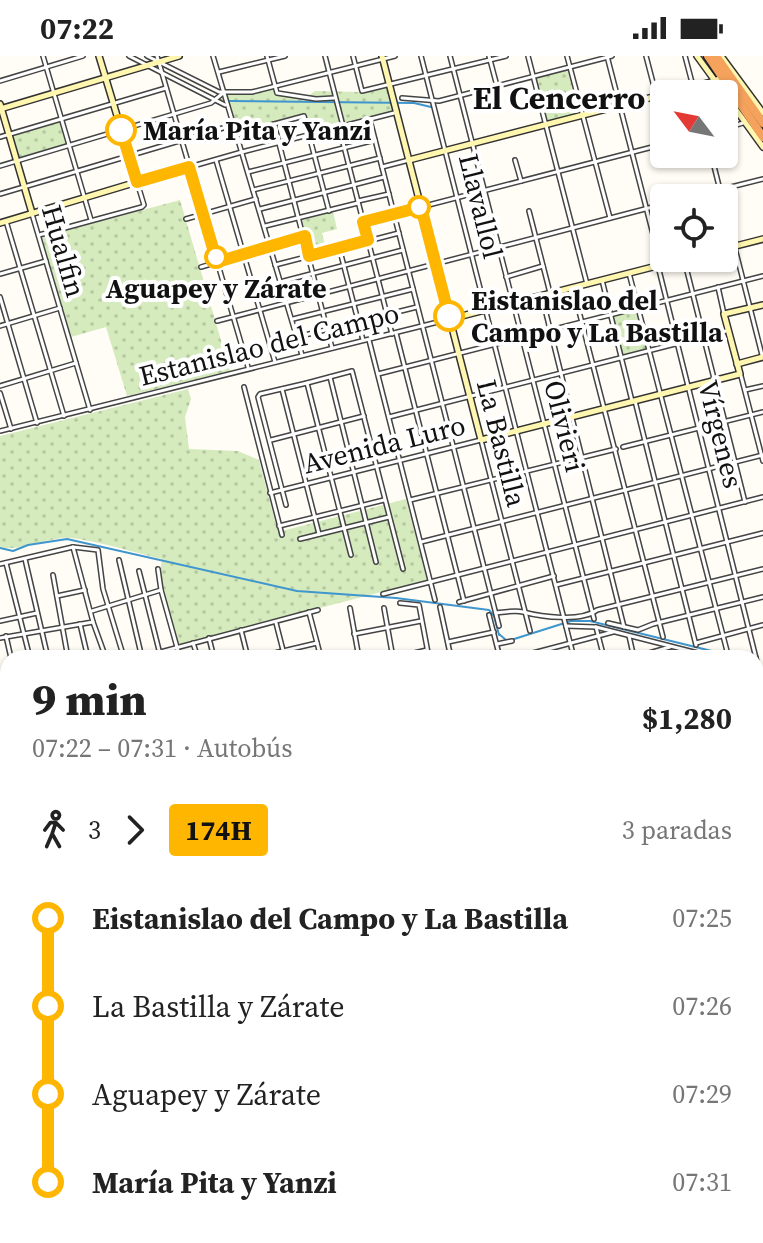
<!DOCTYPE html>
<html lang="es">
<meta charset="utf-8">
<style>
body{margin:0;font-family:"Source Serif 4",serif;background:#f6f6f6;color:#222;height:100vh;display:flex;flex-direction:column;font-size:30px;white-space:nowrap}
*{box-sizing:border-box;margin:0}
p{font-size:26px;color:#767676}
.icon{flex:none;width:44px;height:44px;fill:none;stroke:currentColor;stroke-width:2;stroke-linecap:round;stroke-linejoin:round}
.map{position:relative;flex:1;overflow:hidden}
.details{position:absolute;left:0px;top:594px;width:764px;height:594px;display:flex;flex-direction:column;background:#fff;border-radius:24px 24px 0 0;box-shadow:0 2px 6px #0004}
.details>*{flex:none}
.badge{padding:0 16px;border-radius:6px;font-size:28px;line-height:52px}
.needle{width:52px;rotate:302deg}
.buttons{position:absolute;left:650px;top:24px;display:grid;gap:16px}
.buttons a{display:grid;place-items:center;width:88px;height:88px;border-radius:8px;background:#fff;box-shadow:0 2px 6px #0004;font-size:40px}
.map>.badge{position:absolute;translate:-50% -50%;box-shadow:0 0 0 4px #fff}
.legs{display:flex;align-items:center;gap:12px;height:88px;padding:0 32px;font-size:26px}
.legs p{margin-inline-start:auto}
.summary{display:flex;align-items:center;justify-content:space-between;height:136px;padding:0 32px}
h1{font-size:44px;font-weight:800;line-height:60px}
ul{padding:0 32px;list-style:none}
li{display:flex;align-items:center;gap:28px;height:88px;font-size:30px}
li i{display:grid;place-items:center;width:12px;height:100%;margin:0 10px;background:currentColor}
li i::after{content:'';width:20px;height:20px;margin:-10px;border:6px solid;border-radius:50%;background:#fff}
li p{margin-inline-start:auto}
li:first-child i{background:linear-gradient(#0000 50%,currentColor 0)}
li:last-child i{background:linear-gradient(currentColor 50%,#0000 0)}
.status{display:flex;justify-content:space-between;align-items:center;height:56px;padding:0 40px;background:#fff;direction:ltr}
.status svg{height:22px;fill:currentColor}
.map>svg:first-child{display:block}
.grass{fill:url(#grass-dots)}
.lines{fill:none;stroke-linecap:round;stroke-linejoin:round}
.stream{stroke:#3f96cf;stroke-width:2}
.street-casing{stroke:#444;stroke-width:6}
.secondary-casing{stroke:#333;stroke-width:8}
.highway-casing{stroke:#222;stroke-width:11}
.street{stroke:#fff;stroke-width:3}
.secondary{stroke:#fff6b0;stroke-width:5}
.highway{stroke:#f5a25d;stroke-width:8}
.line-1-casing{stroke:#fff;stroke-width:18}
.line-1{stroke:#feb600;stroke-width:12}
.stop-1-dot{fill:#fff;stroke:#feb600;stroke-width:4}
.labels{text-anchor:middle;stroke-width:8;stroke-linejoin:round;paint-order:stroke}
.stop-label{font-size:28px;font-weight:bold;fill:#111;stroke:#fff;text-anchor:start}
.street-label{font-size:28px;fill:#111;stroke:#fff}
.quarter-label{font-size:32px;font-weight:bold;fill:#111;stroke:#fff}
</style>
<div class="status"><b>07:22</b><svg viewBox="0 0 49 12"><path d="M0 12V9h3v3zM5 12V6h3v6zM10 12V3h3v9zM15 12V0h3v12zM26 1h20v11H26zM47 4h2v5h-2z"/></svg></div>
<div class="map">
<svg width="763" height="1187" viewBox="0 0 763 1187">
<defs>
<pattern id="grass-dots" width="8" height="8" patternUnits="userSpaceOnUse" patternTransform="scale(2)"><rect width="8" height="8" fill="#d5ebbd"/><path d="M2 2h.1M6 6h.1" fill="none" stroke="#b6c8a1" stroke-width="1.8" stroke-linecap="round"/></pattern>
</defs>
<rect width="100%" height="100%" fill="#fffdf5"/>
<g class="grass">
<path d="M569,14L580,58L547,67L535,22Z"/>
<path d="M390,29L397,56L309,79L304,61L236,78L225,44L222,46L219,43L225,41L224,36H252L275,30L277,37L307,41L315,35L360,36Z"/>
<path d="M62,63L69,89L17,105L9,79Z"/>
<path d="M180,144L230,315L127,340L106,271L71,281L42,181Z"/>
<path d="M333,156L337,173L322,177L326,193L310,197L302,164Z"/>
<path d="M637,254L647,294L622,300L612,260Z"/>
<path d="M188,333L191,343L185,361L189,393L238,395L259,404L278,476L406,443L427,524L178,589L160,518L162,503C139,498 81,480 62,482C45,484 12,496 0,491V380Z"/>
</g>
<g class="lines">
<g class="stream">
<path d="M230,45L414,47L431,51"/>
<path d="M0,492L13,495L28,489L67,483L297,535L396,542L489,554L494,560L499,579"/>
<path d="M499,578L506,584H511L571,565H590L740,602"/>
</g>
<g class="street-casing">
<g id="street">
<path d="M43,0L91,164"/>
<path d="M129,0L225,49"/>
<path d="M147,0L219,36H252L395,0"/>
<path d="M157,0L248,311"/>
<path d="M213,0L302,299"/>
<path d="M267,0L277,37L316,43L334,42"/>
<path d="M325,0L342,66L340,75L392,278"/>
<path d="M353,0L362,35L506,0"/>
<path d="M421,0L574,602"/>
<path d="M450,0L594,563"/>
<path d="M489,0L497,30"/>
<path d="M528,0L587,228"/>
<path d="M567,0L610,162"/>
<path d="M607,0L661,209"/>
<path d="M646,0L664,69"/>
<path d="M685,0L695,38"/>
<path d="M219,16L285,0"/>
<path d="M0,25L83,0"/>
<path d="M402,42L439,45L612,0"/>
<path d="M370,64L499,570"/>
<path d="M274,68L332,292"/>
<path d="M724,73L743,67"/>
<path d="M237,78L304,60L329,155"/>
<path d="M0,81L166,32"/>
<path d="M711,98L722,142"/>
<path d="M216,104L275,306"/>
<path d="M515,104L521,125"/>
<path d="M0,110L211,47L223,37"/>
<path d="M382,111L409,104"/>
<path d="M248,116L375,84"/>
<path d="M253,134L380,102"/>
<path d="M0,138L233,69"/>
<path d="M687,142L763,123"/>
<path d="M358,145L389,138"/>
<path d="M724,149L762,299"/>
<path d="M260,153L384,121"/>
<path d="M529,155L550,237"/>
<path d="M32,158L90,354"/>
<path d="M186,163L256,143"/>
<path d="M6,165L64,360"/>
<path d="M363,166L664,88"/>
<path d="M265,170L358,147"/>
<path d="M39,179L142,151L144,149L137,126L242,96L394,57"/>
<path d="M339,191L363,284"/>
<path d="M684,203L745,446"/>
<path d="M275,209L399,177"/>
<path d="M658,210L756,602"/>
<path d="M201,211L305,180"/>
<path d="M629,217L727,595"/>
<path d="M0,218L46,205"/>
<path d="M506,221L543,210"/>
<path d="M602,224L632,345"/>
<path d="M280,226L403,194"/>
<path d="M718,231L724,258"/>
<path d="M573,232L663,581"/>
<path d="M0,241L37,367"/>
<path d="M542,241L624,571"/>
<path d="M293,263L413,233"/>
<path d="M217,265L664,148"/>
<path d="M0,270L60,252"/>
<path d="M396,277L464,545"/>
<path d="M297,281L417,251"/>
<path d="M369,284L435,544"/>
<path d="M378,318L763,220"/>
<path d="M741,320L763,405"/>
<path d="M330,321L376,506"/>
<path d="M0,330L76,307"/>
<path d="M244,331L282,479"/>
<path d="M282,333L319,478"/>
<path d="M745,334L763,330"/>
<path d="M0,337L11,373"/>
<path d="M635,345L696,589"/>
<path d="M389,361L726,275"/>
<path d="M0,375L450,263"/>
<path d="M271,384L364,360"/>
<path d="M623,391L763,356"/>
<path d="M270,437L481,384L530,575"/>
<path d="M410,444L616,393"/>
<path d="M286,449L258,341L260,338L307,327"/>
<path d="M279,470L384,444"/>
<path d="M300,483L389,461"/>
<path d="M421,486L763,399"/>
<path d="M351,499L307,327L352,315L403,513"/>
<path d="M25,503L48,602"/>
<path d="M119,504L142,602"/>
<path d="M6,507L30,602"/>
<path d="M0,508L73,491L98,494L103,533L124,602"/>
<path d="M158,513L161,534L180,602"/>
<path d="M139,515L161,602"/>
<path d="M53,519L68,602"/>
<path d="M556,529L763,477"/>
<path d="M383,538L763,441"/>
<path d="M57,540L85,534"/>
<path d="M459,546L554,520"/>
<path d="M400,547L419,549L429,602"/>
<path d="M440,551L451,602"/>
<path d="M350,552L359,602"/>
<path d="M384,552L393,602"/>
<path d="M92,555L161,534"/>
<path d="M309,556L321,602"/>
<path d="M496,557C504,556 515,554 523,556C542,561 581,566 597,554L763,513"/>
<path d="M489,559L500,602"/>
<path d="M0,565L37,557"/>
<path d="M93,566L106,602"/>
<path d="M276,567L285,602"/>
<path d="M608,567L638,574L653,568L763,541"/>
<path d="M80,568L88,602"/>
<path d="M566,570L596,571L717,602"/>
<path d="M596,571L604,602"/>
<path d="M241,574L248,602"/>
<path d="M354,578L421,565"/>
<path d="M6,580L11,602"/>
<path d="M629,580L634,602"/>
<path d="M0,582L93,566L73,491"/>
<path d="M209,582L214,602"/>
<path d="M448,586L494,576"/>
<path d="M193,587L198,602"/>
<path d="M696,587L763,569"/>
<path d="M497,588L512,585"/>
<path d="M138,602L318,554"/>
<path d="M253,602L317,587"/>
<path d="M393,602L427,594"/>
<path d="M514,602L613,576"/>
<path d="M632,602L670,591"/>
<path d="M756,602L763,629"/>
<path d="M0,628L8,660"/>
<path d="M756,634L763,632"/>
<path d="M0,637L8,635"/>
<path d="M756,666L763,664"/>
<path d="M0,704L3,714"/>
<path d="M756,704L763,702"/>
<path d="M0,715L8,712"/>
<path d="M756,722L763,750"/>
<path d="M0,765L8,762"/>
<path d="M0,777L8,802"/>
<path d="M756,780L763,779"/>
<path d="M756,819L763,818"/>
<path d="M0,831L8,829"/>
<path d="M756,858L763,856"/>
<path d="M756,885L763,914"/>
<path d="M0,886L8,920"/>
<path d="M0,899L8,897"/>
<path d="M756,921L763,919"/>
<path d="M0,956L8,992"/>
<path d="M756,970L763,968"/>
<path d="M756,1001L763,999"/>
<path d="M756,1024L763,1052"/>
<path d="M0,1053L8,1052"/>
<path d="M756,1062L763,1060"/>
<path d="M0,1072L8,1104"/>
<path d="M0,1094L8,1092"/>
<path d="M0,1132L8,1130"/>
<path d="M756,1167L763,1165"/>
<path d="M28,1180L30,1187"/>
<path d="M84,1180L86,1187"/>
<path d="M149,1180L151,1187"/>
<path d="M248,1180L250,1187"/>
<path d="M284,1180L285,1187"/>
<path d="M315,1180L317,1187"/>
<path d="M376,1180L378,1187"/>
<path d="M396,1180L398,1187"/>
<path d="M435,1180L437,1187"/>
<path d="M564,1180L566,1187"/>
<path d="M594,1180L595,1187"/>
<path d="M624,1180L626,1187"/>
<path d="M654,1180L656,1187"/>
<path d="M715,1180L717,1187"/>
<path d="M747,1180L749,1187"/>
<path d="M203,1187L220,1183"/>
<path d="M328,1187L355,1180"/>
<path d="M674,1187L703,1180"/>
</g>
</g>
<g class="secondary-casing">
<g id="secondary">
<path d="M382,0L481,384L740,318L724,258L763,249"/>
<path d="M697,0L763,91"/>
<path d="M721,0L763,57"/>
<path d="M0,48L32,157"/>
<path d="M0,53L179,0"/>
<path d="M409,104L715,25L732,16"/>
<path d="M0,167L137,126L99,0"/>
<path d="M724,193L763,183"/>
<path d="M450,263L688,202"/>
<path d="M737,308L763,301"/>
<path d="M756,1116L763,1114"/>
<path d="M491,1183L502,1180"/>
<path d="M464,1187L491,1180"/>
</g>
</g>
<g class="highway-casing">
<g id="highway">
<path d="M708,0L763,81"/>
<path d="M716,0L763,67"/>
</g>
</g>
<use href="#street" class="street"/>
<use href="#secondary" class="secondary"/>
<use href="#highway" class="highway"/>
</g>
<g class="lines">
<g class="line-1-casing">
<path id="line-1" d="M121,74L137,126L189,111L217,206L305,180L309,200L368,184L363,166L421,151L449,260"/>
</g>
<use href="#line-1" class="line-1"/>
</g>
<g class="stop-1-dot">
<circle cx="121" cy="74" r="14"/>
<circle cx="419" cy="151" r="10"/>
<circle cx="216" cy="201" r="10"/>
<circle cx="449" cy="260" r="14"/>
</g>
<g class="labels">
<g class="stop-label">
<text x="143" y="84">María Pita y Yanzi</text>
<text x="216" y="242" text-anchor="middle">Aguapey y Zárate</text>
<text x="471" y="254">Eistanislao del<tspan x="471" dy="32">Campo y La Bastilla</tspan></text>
</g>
<g class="street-label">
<text transform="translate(481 150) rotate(76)" y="10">Llavallol</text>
<text transform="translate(64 195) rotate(74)" y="10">Hualfin</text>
<text transform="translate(269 288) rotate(-14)" y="10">Estanislao del Campo</text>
<text transform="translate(565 370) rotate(76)" y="10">Olivieri</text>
<text transform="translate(721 378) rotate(76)" y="10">Vírgenes</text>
<text transform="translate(502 387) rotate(76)" y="10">La Bastilla</text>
<text transform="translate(384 388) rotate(-14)" y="10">Avenida Luro</text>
</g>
<g class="quarter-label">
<text x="559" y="53">El Cencerro</text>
</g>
</g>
</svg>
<div class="buttons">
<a><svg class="needle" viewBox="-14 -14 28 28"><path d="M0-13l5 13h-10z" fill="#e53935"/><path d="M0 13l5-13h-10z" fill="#767676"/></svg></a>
<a><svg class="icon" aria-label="locate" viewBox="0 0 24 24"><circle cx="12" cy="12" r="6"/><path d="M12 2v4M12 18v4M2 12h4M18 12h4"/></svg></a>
</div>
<section class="details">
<div class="summary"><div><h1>9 min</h1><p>07:22 – 07:31 · Autobús</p></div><b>$1,280</b></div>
<div class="legs"><svg class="icon" aria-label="walk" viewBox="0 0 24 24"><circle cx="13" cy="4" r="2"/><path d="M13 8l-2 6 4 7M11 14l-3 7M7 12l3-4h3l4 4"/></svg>3<svg class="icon" aria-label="forward" viewBox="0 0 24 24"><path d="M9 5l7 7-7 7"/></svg><b class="badge" style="background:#feb600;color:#111">174H</b><p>3 paradas</p></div>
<ul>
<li><i style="color:#feb600"></i><b>Eistanislao del Campo y La Bastilla</b><p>07:25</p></li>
<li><i style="color:#feb600"></i><span>La Bastilla y Zárate</span><p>07:26</p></li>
<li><i style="color:#feb600"></i><span>Aguapey y Zárate</span><p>07:29</p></li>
<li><i style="color:#feb600"></i><b>María Pita y Yanzi</b><p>07:31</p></li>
</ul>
</section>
</div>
